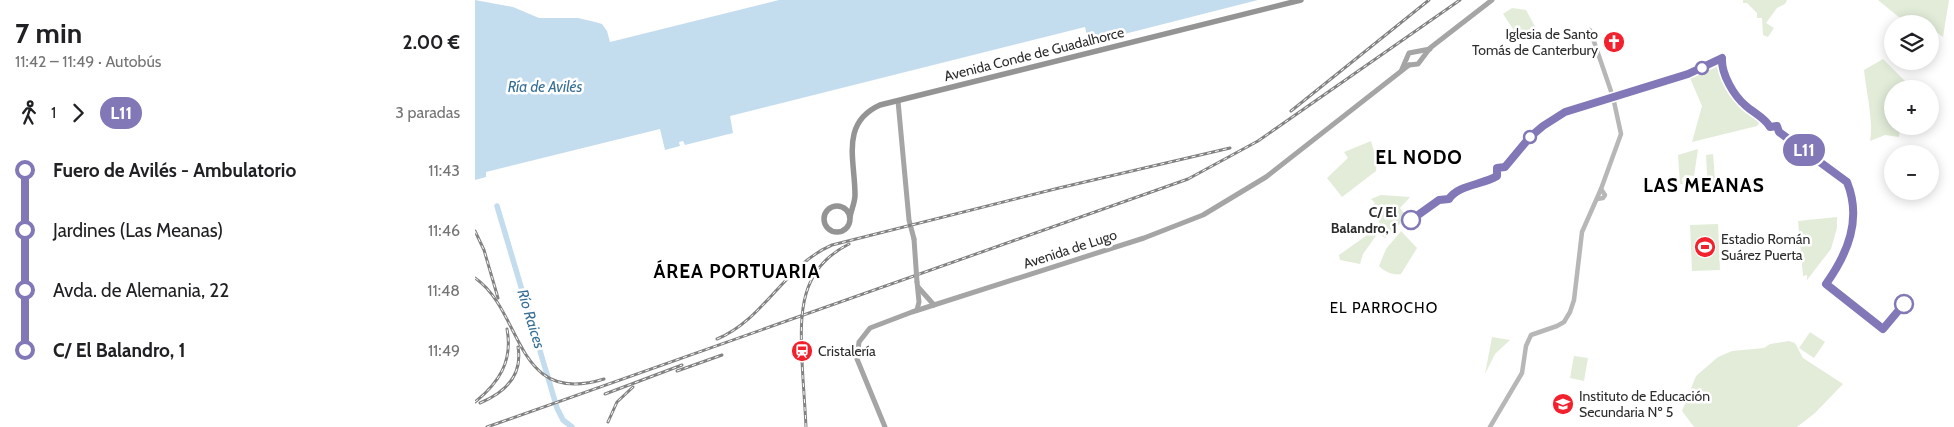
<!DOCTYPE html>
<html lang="es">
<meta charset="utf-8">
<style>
body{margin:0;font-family:Cabin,sans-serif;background:#f6f6f6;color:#202124;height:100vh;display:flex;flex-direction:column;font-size:19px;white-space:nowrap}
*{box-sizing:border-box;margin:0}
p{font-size:16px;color:#757577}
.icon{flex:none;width:28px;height:28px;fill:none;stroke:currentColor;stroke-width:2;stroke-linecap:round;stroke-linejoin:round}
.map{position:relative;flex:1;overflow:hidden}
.sheet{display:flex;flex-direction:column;background:#fff;width:475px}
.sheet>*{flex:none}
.badge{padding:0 10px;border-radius:16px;font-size:18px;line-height:32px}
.controls{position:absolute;left:1409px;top:15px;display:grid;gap:10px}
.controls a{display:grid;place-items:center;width:55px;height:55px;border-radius:50%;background:#fff;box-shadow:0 2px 12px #0003;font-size:25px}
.map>.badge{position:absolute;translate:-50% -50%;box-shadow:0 0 0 2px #fff}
.legs{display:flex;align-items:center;gap:8px;height:55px;padding:0 15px;font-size:16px}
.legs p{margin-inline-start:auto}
.headline{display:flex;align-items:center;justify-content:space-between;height:85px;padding:0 15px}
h1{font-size:28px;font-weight:700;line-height:38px}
ul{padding:0 15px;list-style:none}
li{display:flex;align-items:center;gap:18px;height:60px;font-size:19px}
li i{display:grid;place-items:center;width:8px;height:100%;margin:0 6px;background:currentColor}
li i::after{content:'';width:12px;height:12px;margin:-6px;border:4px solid;border-radius:50%;background:#fff}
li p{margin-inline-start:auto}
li:first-child i{background:linear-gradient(#0000 50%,currentColor 0)}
li:last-child i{background:linear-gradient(currentColor 50%,#0000 0)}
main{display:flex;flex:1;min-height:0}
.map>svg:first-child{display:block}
.green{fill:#e3ecd9}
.water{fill:#c4ddee}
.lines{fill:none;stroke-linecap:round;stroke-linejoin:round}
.river{stroke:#c4ddee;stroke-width:5.5}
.secondary{stroke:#b7b7b7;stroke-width:4.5}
.primary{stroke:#a5a5a5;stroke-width:5}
.highway{stroke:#949494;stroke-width:5.5}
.rail-casing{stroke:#828282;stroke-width:3}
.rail{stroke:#fff;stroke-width:1;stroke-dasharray:4;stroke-linecap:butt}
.primary-bridge{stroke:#a5a5a5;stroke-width:5}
.line-1-casing{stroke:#fff;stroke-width:11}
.line-1{stroke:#8278b7;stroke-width:8}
.stop-1-dot{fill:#fff;stroke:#8278b7;stroke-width:2.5}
.labels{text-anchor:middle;stroke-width:5;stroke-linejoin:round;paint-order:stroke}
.poi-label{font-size:14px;fill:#2d2d2d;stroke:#fff;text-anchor:start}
.street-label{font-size:14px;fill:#2d2d2d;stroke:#fff}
.stop-label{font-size:14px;font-weight:bold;fill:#2d2d2d;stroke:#fff;text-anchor:end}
.water-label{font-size:15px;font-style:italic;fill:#366e95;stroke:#fff}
.neighbourhood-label{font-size:15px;letter-spacing:1px;fill:#000;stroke:#fff}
.district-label{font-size:19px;font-weight:bold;letter-spacing:1px;fill:#000;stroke:#fff}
</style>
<main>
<section class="sheet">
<div class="headline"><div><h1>7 min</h1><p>11:42 – 11:49 · Autobús</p></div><b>2.00 €</b></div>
<div class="legs"><svg class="icon" aria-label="walk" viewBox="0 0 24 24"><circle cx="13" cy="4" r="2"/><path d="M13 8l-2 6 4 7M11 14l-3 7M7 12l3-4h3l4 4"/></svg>1<svg class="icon" aria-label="forward" viewBox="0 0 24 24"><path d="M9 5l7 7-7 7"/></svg><b class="badge" style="background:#8278b7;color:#fff">L11</b><p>3 paradas</p></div>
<ul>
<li><i style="color:#8278b7"></i><b>Fuero de Avilés - Ambulatorio</b><p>11:43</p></li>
<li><i style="color:#8278b7"></i><span>Jardines (Las Meanas)</span><p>11:46</p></li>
<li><i style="color:#8278b7"></i><span>Avda. de Alemania, 22</span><p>11:48</p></li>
<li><i style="color:#8278b7"></i><b>C/ El Balandro, 1</b><p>11:49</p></li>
</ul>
</section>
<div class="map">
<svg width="1479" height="427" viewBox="0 0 1479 427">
<rect width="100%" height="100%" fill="#fff"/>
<g class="green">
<path d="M1268,0H1312L1310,4L1302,8L1291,23L1299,28L1293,37L1288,35L1287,18H1282V13L1272,3H1268Z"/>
<path d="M1403,0H1474L1468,37L1455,27V24H1448L1436,19L1431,24H1422L1425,18Z"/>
<path d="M1037,8L1051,10L1063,32L1044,38L1028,14Z"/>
<path d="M1408,59L1438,89H1418V126H1425L1424,137L1410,135L1395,141C1399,123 1391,91 1389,70Z"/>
<path d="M1241,67H1246L1262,101L1285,122L1282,126L1217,142L1227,106L1215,78Z"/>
<path d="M896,141L902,161L901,171L867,197L852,178L873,158L869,152Z"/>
<path d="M1223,149L1219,176L1210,175L1207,179L1208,184H1205L1203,155Z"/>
<path d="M1238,154L1241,193L1233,194L1231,155Z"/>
<path d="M906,195L935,197L925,208L932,217L910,238L903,233L888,254L885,264L865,260L864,255L905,226L904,220L894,208L900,203L896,199Z"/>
<path d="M1362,217V228L1356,249L1332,280V275L1328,276L1323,221Z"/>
<path d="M1243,224L1245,270L1217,271L1215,225Z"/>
<path d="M926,231L942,248L926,274C919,276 908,271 904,266L911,249Z"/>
<path d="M1335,332L1350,342L1339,358L1324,348Z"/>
<path d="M1017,337L1035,340L1020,354L1010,374Z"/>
<path d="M1314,341L1320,343L1328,358L1368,384L1340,413L1322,427H1219L1207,411L1221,376L1243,357L1257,351L1289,348L1295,344Z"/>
<path d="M1099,356L1113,358L1109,381L1095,378Z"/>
</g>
<path class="water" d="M0,0L38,7L64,18H103L120,22L127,24L132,31L135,42L304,0H783L614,43L610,27L255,116L258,133L210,145L208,141L204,142L205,146L190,150L185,129L11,172V177L0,180Z"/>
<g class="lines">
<path class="river" d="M22,206L82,408L88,420L97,427"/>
<g class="secondary">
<path d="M1122,199L1128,198L1130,195L1126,189"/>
<path d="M1015,427L1047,373L1051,346L1056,335L1082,326L1089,322L1095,312L1099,300L1107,232L1126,189L1146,134L1138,97L1115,30"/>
</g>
<g class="primary">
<path d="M934,65L943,64L955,48L1017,0"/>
<path d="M927,69L934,53L955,49"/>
<path d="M423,101L434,220L439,239"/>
<path d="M443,287L459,305"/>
<path d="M442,310L444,302L442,282"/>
<path d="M410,427L382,359L384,342L395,328L437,312L669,238L728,215L791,177L934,65"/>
</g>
<g class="highway">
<circle cx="362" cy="219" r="13"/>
<path d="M375,217C376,210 380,203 380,195C380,160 365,123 405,105L826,0"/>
</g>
<g class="rail-casing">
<g id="rail">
<path d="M816,111L954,0"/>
<path d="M0,231L9,250L23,298"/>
<path d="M0,278C49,312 39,407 129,379"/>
<path d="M242,339C289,320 310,265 357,245L584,188L755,148"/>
<path d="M202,371L247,355"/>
<path d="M130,394L207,365"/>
<path d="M0,402C24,383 38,361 32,329"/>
<path d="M5,403C29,393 48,376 43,347"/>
<path d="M133,422L142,402L158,387"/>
<path d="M12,427L713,179L783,141L985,0"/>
<path d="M331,427C330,405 328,383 327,361C325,313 324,269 374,244"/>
</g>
</g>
<use href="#rail" class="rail"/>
<path class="primary-bridge" d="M439,239L442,282"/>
</g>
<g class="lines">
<g class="line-1-casing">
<path id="line-1" d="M936,220L964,200L974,199C983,185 1007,185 1022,176V168L1030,167L1055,137L1068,126L1090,112L1213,74L1247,58C1246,74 1259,96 1271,106C1279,113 1290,118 1295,127L1302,126L1304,132L1372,182C1387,219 1373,253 1351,284L1408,329L1429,304"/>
</g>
<use href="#line-1" class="line-1"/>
</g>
<defs>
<g id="church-disc" transform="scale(1.125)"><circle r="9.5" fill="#f2212d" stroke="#fff"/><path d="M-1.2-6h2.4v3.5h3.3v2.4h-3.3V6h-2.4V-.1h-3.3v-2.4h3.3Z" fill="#fff"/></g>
<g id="stadium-disc" transform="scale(1.125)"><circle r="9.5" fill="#f2212d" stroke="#fff"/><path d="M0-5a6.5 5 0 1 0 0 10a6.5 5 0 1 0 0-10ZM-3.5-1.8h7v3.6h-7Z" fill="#fff"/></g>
<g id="station-disc" transform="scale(1.125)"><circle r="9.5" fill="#f2212d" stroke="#fff"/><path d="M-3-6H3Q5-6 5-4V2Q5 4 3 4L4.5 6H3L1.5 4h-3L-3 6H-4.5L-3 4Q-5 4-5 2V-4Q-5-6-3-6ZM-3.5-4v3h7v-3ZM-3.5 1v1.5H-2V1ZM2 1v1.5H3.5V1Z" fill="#fff"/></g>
<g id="university-disc" transform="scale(1.125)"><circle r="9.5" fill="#f2212d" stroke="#fff"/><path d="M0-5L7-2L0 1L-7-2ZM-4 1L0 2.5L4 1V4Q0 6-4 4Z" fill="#fff"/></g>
</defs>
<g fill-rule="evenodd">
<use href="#church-disc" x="1139" y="42"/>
<use href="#stadium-disc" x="1230" y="247"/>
<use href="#station-disc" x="327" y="351"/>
<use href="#university-disc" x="1088" y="404"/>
</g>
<g class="stop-1-dot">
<circle cx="1227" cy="68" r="6"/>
<circle cx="1055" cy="137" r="6"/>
<circle cx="936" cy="220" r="9"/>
<circle cx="1429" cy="304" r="9"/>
</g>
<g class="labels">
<g class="poi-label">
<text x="1123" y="39" text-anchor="end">Iglesia de Santo<tspan x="1123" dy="16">Tomás de Canterbury</tspan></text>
<text x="1246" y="244">Estadio Román<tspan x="1246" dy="16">Suárez Puerta</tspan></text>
<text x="343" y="356">Cristalería</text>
<text x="1104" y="401">Instituto de Educación<tspan x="1104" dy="16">Secundaria Nº 5</tspan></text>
</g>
<g class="street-label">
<text transform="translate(559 54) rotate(-14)" y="5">Avenida Conde de Guadalhorce</text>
<text transform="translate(595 249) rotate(-18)" y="5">Avenida de Lugo</text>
</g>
<g class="stop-label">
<text x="922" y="217">C/ El<tspan x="922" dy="16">Balandro, 1</tspan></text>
</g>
<g class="water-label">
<text x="70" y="92">Ría de Avilés</text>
<text transform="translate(56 319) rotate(73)" y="5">Río Raices</text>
</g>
<g class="neighbourhood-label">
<text x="909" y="313">EL PARROCHO</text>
</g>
<g class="district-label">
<text x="944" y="164">EL NODO</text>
<text x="1229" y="192">LAS MEANAS</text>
<text x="262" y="278">ÁREA PORTUARIA</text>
</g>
</g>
</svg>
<div class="controls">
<a><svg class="icon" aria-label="layers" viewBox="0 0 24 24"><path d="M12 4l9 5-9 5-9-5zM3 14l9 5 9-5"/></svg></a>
<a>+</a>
<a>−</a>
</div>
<b class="badge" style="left:1329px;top:150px;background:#8278b7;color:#fff">L11</b>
</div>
</main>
